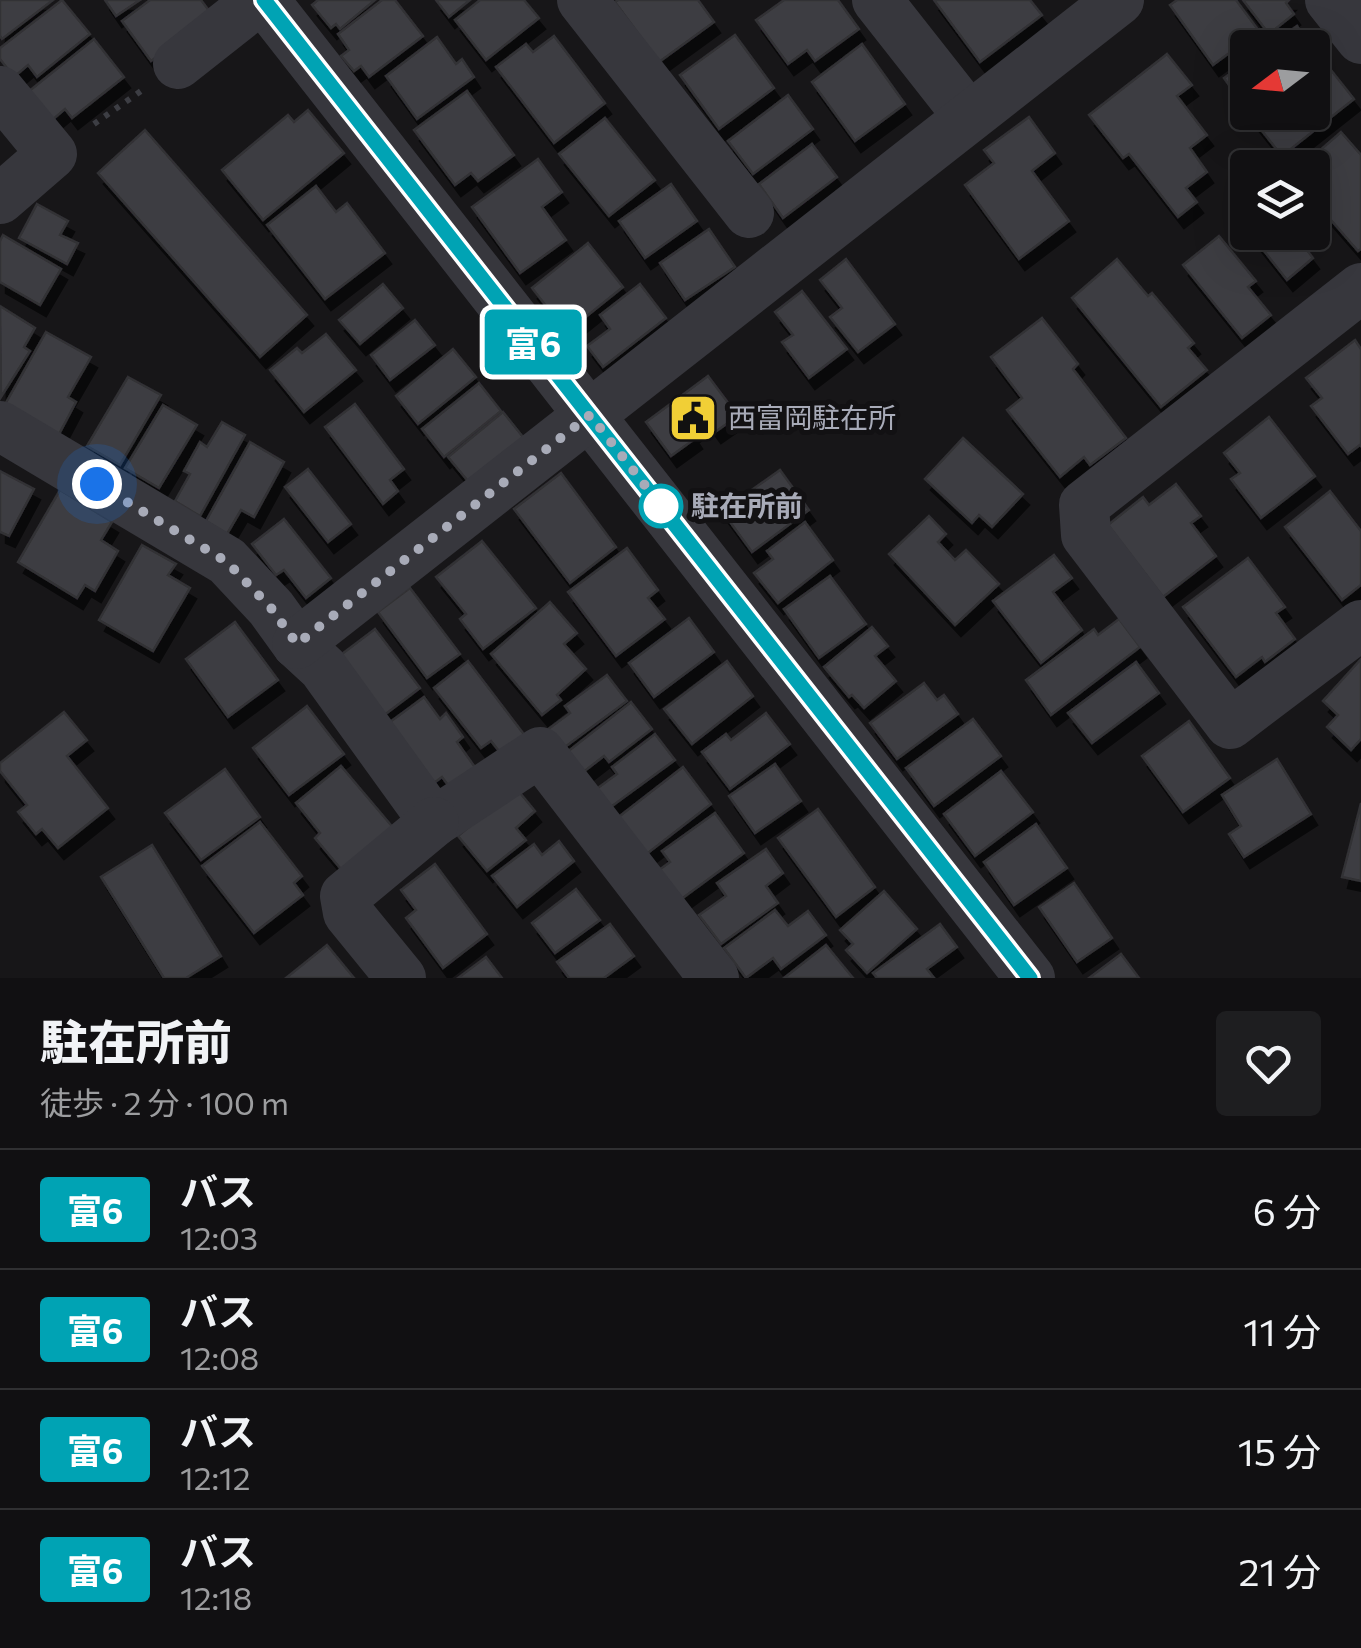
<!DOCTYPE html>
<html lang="ja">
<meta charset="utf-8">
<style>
body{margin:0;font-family:Commissioner,"Noto Sans JP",sans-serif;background:#1e1e20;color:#f1f3f6;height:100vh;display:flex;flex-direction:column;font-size:38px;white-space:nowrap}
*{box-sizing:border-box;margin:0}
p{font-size:32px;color:#9c9d9f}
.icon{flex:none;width:55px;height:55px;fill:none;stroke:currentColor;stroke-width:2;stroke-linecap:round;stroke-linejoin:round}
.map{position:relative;height:978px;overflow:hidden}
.sheet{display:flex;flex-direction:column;background:#111012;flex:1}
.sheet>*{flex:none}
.badge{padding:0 20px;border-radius:8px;font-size:35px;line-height:65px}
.needle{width:65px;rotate:254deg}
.buttons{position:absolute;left:1230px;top:30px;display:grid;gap:20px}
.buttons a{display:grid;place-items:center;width:100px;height:100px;border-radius:10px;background:#111012;box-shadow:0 10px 40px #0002,0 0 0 2px #303032;font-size:50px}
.you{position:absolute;width:50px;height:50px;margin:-25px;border:8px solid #fff;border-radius:50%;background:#1a73e8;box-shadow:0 0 0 15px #1a73e833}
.map>.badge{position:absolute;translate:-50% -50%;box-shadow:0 0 0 5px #fff}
.round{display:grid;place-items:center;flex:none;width:105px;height:105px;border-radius:10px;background:#1e1e20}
.head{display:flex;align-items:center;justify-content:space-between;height:170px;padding:0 40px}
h1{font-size:48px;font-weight:800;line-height:75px}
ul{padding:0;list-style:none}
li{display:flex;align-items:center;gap:30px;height:120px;padding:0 40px;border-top:2px solid #303032}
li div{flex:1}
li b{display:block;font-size:38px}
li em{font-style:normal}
li .badge{min-width:110px;font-weight:700;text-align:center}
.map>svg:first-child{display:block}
.building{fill:#3e3e42;stroke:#313034;stroke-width:2.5;filter:url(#shadow)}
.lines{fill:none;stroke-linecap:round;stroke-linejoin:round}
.path{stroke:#3d3e44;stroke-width:6;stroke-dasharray:5 8;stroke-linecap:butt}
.minor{stroke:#37373d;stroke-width:50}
.line-casing{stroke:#fff;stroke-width:22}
.line{stroke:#00a3b4;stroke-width:15}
.walk{stroke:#a8abb8;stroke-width:10;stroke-dasharray:0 18}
.stop-dot{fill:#fff;stroke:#00a3b4;stroke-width:5}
.labels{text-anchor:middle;stroke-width:10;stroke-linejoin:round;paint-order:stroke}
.poi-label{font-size:28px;fill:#a8abb8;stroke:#121113;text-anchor:start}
.stop-label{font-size:28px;font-weight:bold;fill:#a8abb8;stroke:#121113;text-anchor:start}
</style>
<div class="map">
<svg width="1361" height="978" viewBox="0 0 1361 978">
<defs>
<filter id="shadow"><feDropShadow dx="6" dy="11" stdDeviation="0" flood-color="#0009"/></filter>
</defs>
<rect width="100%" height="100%" fill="#171618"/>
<g class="building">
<path d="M0,0H53L2,39L0,36Z"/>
<path d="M62,0L90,34L37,77L28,65L14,77L0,59V48Z"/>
<path d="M105,0H140L116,16Z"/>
<path d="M150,0H201L213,16L151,61L122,21Z"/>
<path d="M318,0H375L340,29L336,24L331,28L312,5Z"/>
<path d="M382,0H395L423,36L369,77L361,66L354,71L341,56L349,50L338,34Z"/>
<path d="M436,0H470L449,17Z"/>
<path d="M480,0H524L539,18L486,60L455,20Z"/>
<path d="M618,0H698L714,22L659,62L615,2Z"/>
<path d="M784,0H838L859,29L815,61L807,50L788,64L756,20Z"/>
<path d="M934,0H1030L1042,15L980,62Z"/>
<path d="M1177,0H1236L1259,31L1213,65L1170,5Z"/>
<path d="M1243,0H1289L1286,3L1294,14L1269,34Z"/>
<path d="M1297,26L1312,48H1266Z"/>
<path d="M735,35L774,88L719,129L680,75Z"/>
<path d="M554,36L605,103L554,143L496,67L526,44L533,52Z"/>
<path d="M437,37L456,64L462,59L474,77L417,119L386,76Z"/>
<path d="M94,39L124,77L72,118L65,109L51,121L28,92Z"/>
<path d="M862,44L905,104L855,141L812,82Z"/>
<path d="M1167,54L1192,85L1177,96L1207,135L1190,148L1207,172L1186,188L1197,202L1178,217L1129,154L1123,158L1089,115Z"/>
<path d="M1248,61V112L1224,78Z"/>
<path d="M1327,65L1354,99L1282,156L1254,121L1265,112H1312V76Z"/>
<path d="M467,91L514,155L478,181L471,173L455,185L414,130Z"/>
<path d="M788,95L813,129L753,174L728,141Z"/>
<path d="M308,110L344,153L263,220L222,170L288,115L294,122Z"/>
<path d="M1029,117L1055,153L1032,171L1069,221L1019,259L965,185L994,163L984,150Z"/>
<path d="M605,118L655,180L609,216L559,154Z"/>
<path d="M145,130L307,315L260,357L98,173Z"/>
<path d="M1341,132L1361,155V249L1358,251L1317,204L1328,195L1312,177V168H1305L1303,165Z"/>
<path d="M812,144L837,177L783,218L759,184Z"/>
<path d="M538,159L562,192L542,207L566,240L520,273L472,207Z"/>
<path d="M671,184L697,221L645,258L619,221Z"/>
<path d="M316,186L336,212L347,203L385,253L325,299L267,225Z"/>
<path d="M37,204L68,221L60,235L78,243L67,264L19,238Z"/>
<path d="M709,229L735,267L685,300L660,263Z"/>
<path d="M1249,232H1293L1313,258L1287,280Z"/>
<path d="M3,235L61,269L40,305L0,282V241Z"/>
<path d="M1219,236L1256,281L1248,287L1271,315L1242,338L1183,265Z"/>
<path d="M588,243L623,287L572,328L555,307L550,311L532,288Z"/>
<path d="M846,259L895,324L858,352L830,317L842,308L820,280Z"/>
<path d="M1117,259L1148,296L1152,293L1194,343L1188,348L1207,370L1161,407L1072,298Z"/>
<path d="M383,284L403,308L360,344L339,320Z"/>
<path d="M640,284L666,318L603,367L587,346L610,329L600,315Z"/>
<path d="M802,291L847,349L809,378L782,342L793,335L775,312Z"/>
<path d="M0,306L35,328L24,347L30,351L1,397Z"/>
<path d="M1042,318L1078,364L1073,369L1126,438L1090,465L1084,457L1060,477L1007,410L1022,398L991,357Z"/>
<path d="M415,320L435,345L390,380L371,355Z"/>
<path d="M46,332L91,357L68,397L76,402L57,438L3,408Z"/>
<path d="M326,334L356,370L304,412L270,370L297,348L302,353Z"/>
<path d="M1355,340L1361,349V446L1360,445L1348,454L1311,406L1322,398L1306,378Z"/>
<path d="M453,349L476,377L418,424L396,396Z"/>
<path d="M708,376L738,416L715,432L707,421L692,432L696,438L671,456L646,422Z"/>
<path d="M128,377L161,395L120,465L87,446Z"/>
<path d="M479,383L501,411L444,457L422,429Z"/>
<path d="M355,404L404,469L390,480L398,491L383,504L325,427Z"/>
<path d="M163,405L197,425L159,488L125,468Z"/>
<path d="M503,412L527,442L472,486L448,457Z"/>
<path d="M1269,417L1315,476L1261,518L1231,479L1240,473L1224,453Z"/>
<path d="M222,422L245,435L200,516L175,501L190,474L184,471L200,442L207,447Z"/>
<path d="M963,438L1023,494L992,527L979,515L972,523L925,479Z"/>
<path d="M250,442L284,462L254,517L241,510L227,534L206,521Z"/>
<path d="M308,469L351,524L328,542L285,487Z"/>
<path d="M780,470L809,510L752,552L722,511Z"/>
<path d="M0,471L34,489L9,536L0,532Z"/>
<path d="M561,473L616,547L570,583L514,509Z"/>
<path d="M1176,484L1201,516L1191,523L1216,556L1163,597L1108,525L1143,497L1149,505Z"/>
<path d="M60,490L112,522L101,540L118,551L95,591L85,585L77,598L18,562Z"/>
<path d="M1330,491L1361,531V585L1342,600L1285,527Z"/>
<path d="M929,516L946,534L938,542L955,560L966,550L999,584L955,625L889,554Z"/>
<path d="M284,519L331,578L306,598L284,570L276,575L252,544Z"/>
<path d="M805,522L833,560L778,603L754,573L773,559L767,551Z"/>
<path d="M482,541L536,608L483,649L460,619L466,614L436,577Z"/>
<path d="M142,545L176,564L168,575L190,588L153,651L99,620Z"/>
<path d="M627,548L658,590L648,598L665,619L616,656L568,592Z"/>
<path d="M1054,555L1072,578L1053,592L1082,630L1041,663L993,601Z"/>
<path d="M1248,558L1285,607L1276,613L1295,639L1265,662L1262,657L1236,677L1183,607Z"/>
<path d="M830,576L866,624L819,658L784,609Z"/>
<path d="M410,588L460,654L427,678L378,612Z"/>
<path d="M550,602L577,633L564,644L586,669L557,695L561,700L542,715L491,654Z"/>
<path d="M689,618L714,652L654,697L629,663Z"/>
<path d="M1119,619L1140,647L1051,715L1026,680L1094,629L1098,635Z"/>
<path d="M235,622L278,680L228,717L186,659Z"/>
<path d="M872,627L888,646L875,656L896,681L864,708L852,695L849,697L824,667Z"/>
<path d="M375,629L420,688L383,716L338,657Z"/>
<path d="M1361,659V739L1351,750L1327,727L1338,715L1323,701Z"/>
<path d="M468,661L526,737L502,755L491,741L481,748L434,688Z"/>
<path d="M727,661L753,696L692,744L664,709Z"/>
<path d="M1136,662L1159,693L1092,743L1068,713Z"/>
<path d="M607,675L627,701L561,750L547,730L570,713L565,706Z"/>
<path d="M924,683L937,700L944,695L958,714L897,759L870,723Z"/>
<path d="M424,697L440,719L446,713L463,737L457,742L477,770L451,789L442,777L434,783L390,722Z"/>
<path d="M631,702L652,729L609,762L604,756L582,773L566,753Z"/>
<path d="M307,706L344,754L289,795L253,748Z"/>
<path d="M64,712L87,740L67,756L108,808L58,848L42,829L36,834L18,812L27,805L0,771V763Z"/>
<path d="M766,713L790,744L730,789L702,752L726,734L731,740Z"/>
<path d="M973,719L1001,756L934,806L906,768Z"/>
<path d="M1189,721L1230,778L1183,812L1142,756Z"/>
<path d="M655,734L675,760L608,809L595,790L617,774L612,767Z"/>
<path d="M1277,759L1311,814L1244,857L1229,834L1241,826L1222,795Z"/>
<path d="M775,764L801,801L755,833L729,796Z"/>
<path d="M341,766L396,831L345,874L315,838L320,833L296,803Z"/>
<path d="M683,767L711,804L644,856L616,819Z"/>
<path d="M225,769L260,817L201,860L165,813Z"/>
<path d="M1001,771L1033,812L975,856L944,814Z"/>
<path d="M516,788L535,811L516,828L526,840L487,871L458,836Z"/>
<path d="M1361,803V881L1342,877Z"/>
<path d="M818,809L875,887L836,917L778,838Z"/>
<path d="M715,813L744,853L680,900L659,870L670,862L662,851Z"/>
<path d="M260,822L302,876L294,883L303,895L254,933L202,866Z"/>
<path d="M1036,824L1067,868L1014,905L984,862Z"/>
<path d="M559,841L574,861L517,907L492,876L534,844L542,855Z"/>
<path d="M152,845L221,956L186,978H164L101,877Z"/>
<path d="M766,849L783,873L766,886L778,903L721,944L699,915L726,896L717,883Z"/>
<path d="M435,864L487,934L443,968L406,918L416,910L401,890Z"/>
<path d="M1074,883L1112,938L1077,962L1039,907Z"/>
<path d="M576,889L600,920L555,953L532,923Z"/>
<path d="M884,891L917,929L867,973L846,950L853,944L840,930Z"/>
<path d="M775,910L788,926L808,911L826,935L781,969L773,958L746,978L724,948Z"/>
<path d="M610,924L634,956L604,978H569L557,962Z"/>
<path d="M940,924L957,947L927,969L934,978H877L873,973Z"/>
<path d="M327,945L354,978H286Z"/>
<path d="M826,945L853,978H784Z"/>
<path d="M1121,954L1139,978H1089Z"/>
<path d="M486,957L502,978H458Z"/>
</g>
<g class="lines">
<path class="path" d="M94,124L141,91"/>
<g class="minor">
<path d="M264,0L1030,978"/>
<path d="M582,0L749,213"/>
<path d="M877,0L969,117"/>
<path d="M1330,0L1361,39"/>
<path d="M178,64L259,0"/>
<path d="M0,91L52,154L0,199"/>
<path d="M1361,288L1084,505L1086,535L1230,724L1361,625"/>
<path d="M0,426L227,561L271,608L297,644L323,668L434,822L540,752L714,978"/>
<path d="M297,644L1119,0"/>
<path d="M401,978L348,913L345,896L434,822"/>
</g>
</g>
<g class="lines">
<g class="line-casing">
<path id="line" d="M264,0L1030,978"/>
</g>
<use href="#line" class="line"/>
<path class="walk" d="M97,484L227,562L271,608L297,644L590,415L661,506"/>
</g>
<defs>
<g id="civic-square" transform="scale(2.5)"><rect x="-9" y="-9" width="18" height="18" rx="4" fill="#f1cf36" stroke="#121113"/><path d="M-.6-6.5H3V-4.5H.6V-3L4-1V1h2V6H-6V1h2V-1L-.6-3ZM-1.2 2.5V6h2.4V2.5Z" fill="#111"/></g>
</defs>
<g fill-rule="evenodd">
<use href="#civic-square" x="693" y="418"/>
</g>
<circle class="stop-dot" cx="661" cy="506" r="20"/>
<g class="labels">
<g class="poi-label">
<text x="728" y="428">西富岡駐在所</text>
</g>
<g class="stop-label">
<text x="691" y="516">駐在所前</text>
</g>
</g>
</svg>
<div class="buttons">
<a><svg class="needle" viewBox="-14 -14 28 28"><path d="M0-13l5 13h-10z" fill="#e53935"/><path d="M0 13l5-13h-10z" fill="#9c9d9f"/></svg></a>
<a><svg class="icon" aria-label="layers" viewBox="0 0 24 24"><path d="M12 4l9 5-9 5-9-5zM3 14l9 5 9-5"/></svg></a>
</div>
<div class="you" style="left:97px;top:484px"></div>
<b class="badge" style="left:533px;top:342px;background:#00a3b4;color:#fff">富6</b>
</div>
<section class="sheet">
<div class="head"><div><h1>駐在所前</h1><p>徒歩 · 2 分 · 100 m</p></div><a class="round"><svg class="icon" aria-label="heart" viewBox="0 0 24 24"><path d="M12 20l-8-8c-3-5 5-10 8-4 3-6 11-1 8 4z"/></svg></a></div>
<ul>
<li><span class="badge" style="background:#00a3b4;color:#fff">富6</span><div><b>バス</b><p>12:03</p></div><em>6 分</em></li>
<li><span class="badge" style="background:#00a3b4;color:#fff">富6</span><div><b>バス</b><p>12:08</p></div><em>11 分</em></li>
<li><span class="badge" style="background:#00a3b4;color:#fff">富6</span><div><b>バス</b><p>12:12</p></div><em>15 分</em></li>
<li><span class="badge" style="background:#00a3b4;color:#fff">富6</span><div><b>バス</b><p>12:18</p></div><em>21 分</em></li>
</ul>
</section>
